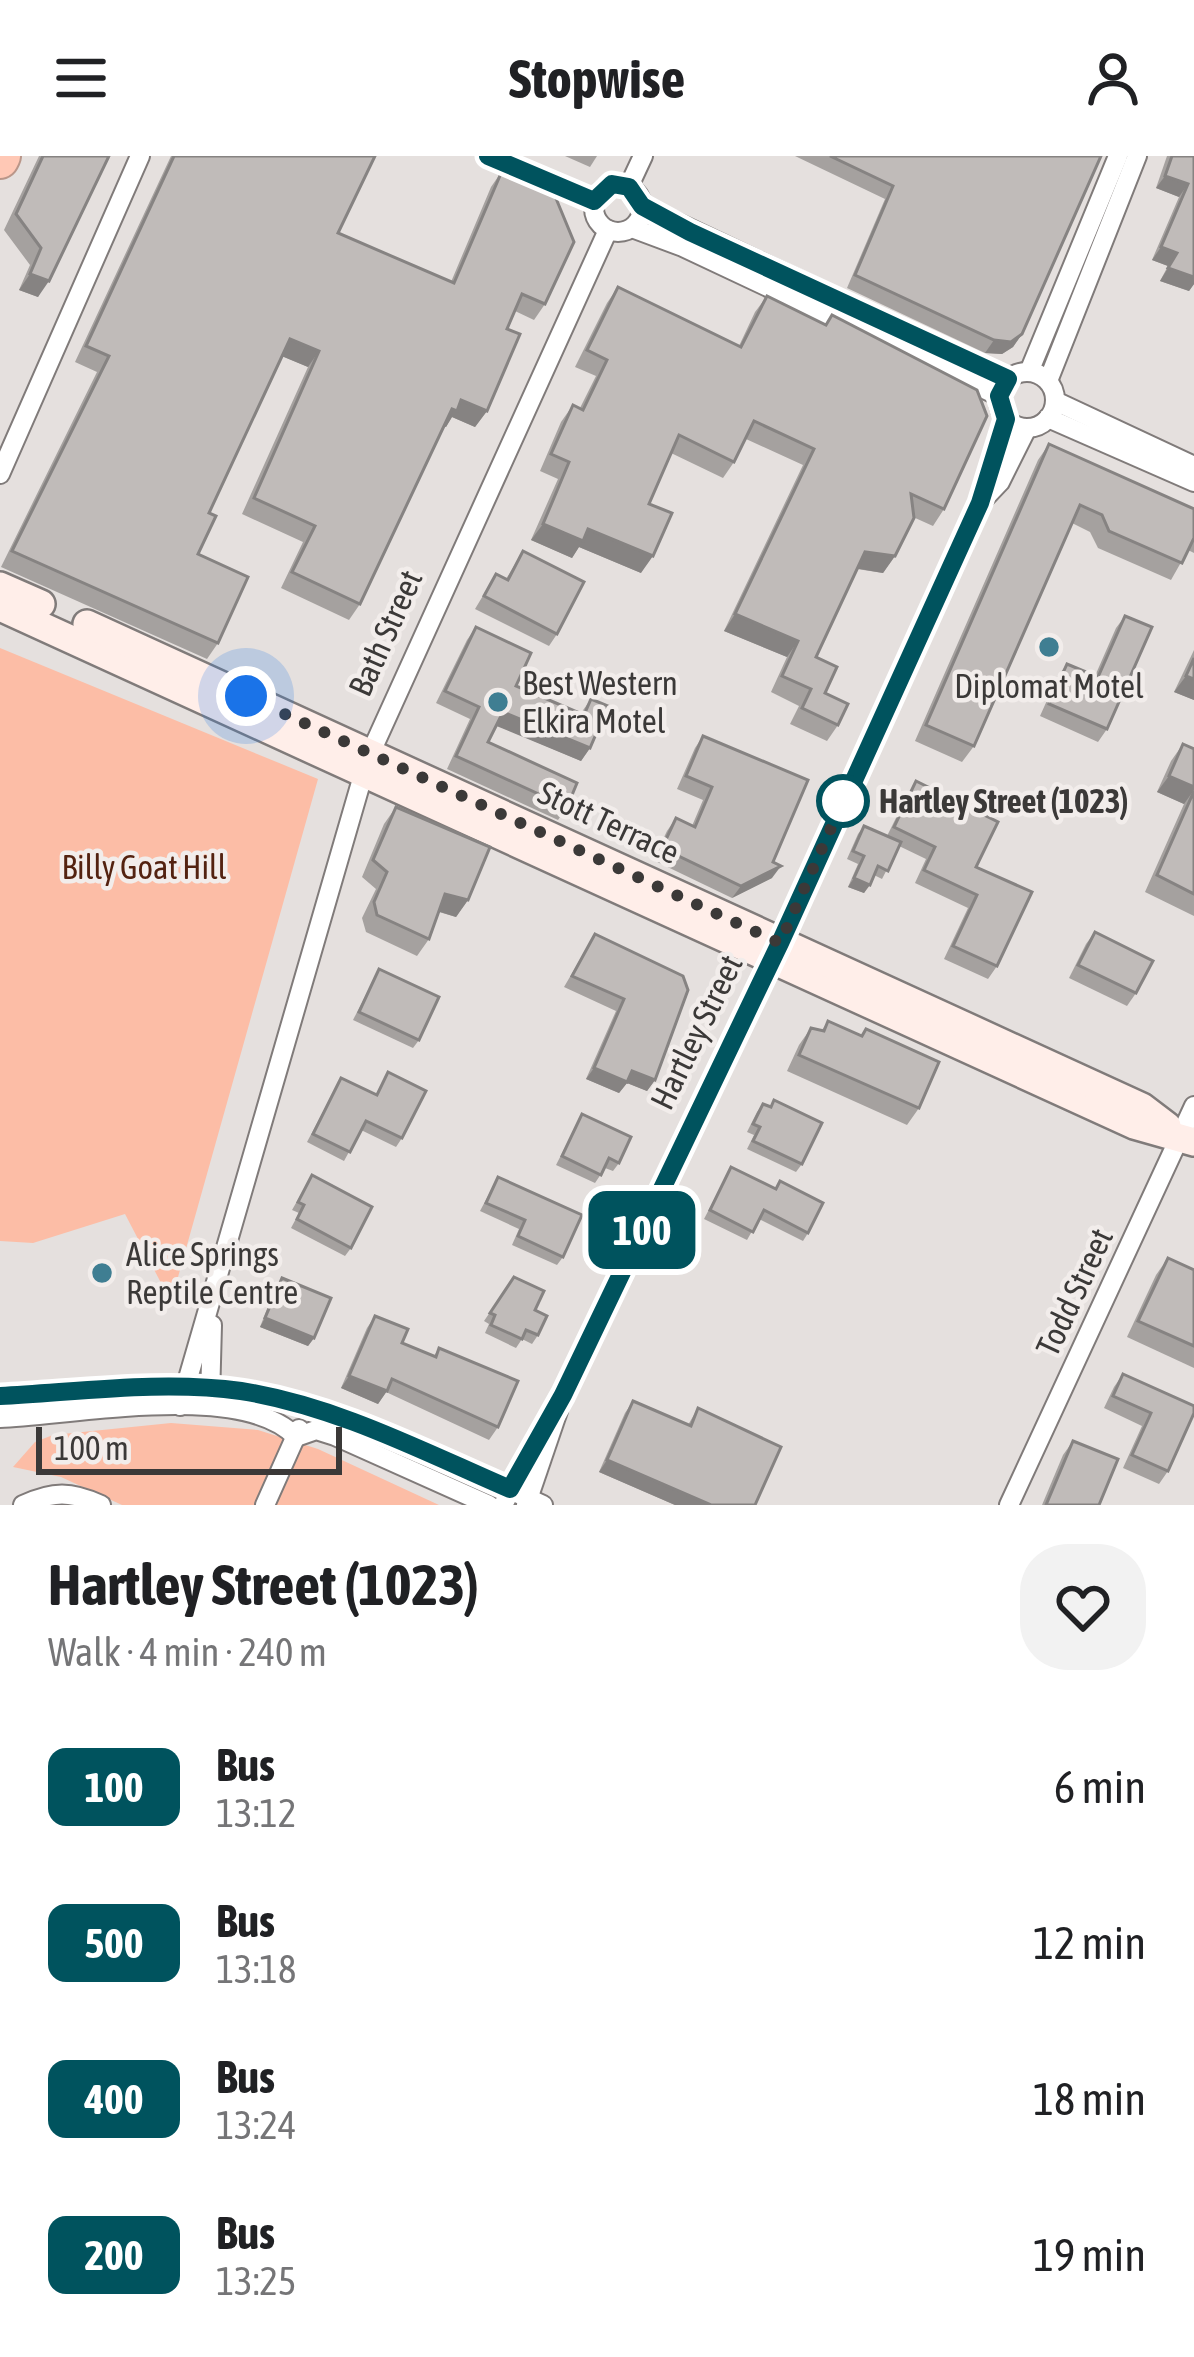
<!DOCTYPE html>
<meta charset="utf-8">
<style>
body{margin:0;font-family:"Asap Condensed",sans-serif;background:#f2f2f2;color:#202124;height:100vh;display:flex;flex-direction:column;font-size:45px;white-space:nowrap}
*{box-sizing:border-box;margin:0}
p{font-size:39px;color:#757577}
.icon{flex:none;width:66px;height:66px;fill:none;stroke:currentColor;stroke-width:2;stroke-linecap:round;stroke-linejoin:round}
.map{position:relative;height:1349px;overflow:hidden}
.drawer{display:flex;flex-direction:column;background:#fff;flex:1}
.drawer>*{flex:none}
.badge{padding:0 24px;border-radius:18px;font-size:42px;line-height:78px}
.scale{position:absolute;left:36px;bottom:30px;width:306px;box-sizing:border-box;padding-left:12px;border:6px solid #3b3938;border-top:0;font-size:33px;line-height:42px;white-space:nowrap;color:#3b3938;-webkit-text-stroke:9px #f2edeb;paint-order:stroke}
.you{position:absolute;width:60px;height:60px;margin:-30px;border:9px solid #fff;border-radius:50%;background:#1a73e8;box-shadow:0 0 0 18px #1a73e833}
.map>.badge{position:absolute;translate:-50% -50%;box-shadow:0 0 0 6px #fff}
.round{display:grid;place-items:center;flex:none;width:126px;height:126px;border-radius:48px;background:#f2f2f2}
.headline{display:flex;align-items:center;justify-content:space-between;height:204px;padding:0 48px}
h1{font-size:57px;font-weight:700;line-height:90px}
ul{padding:0;list-style:none}
li{display:flex;align-items:center;gap:36px;height:156px;padding:0 48px}
li div{flex:1}
li b{display:block;font-size:45px}
li em{font-style:normal}
li .badge{min-width:132px;font-weight:700;text-align:center}
header{display:flex;justify-content:space-between;align-items:center;height:156px;padding:0 48px;background:#fff;font-size:54px;font-weight:700}
.map>svg:first-child{display:block}
.green{fill:#fcbda6}
.lines{fill:none;stroke-linecap:round;stroke-linejoin:round}
.street-casing{stroke:#807b7a;stroke-width:22}
.secondary-casing{stroke:#807b7a;stroke-width:32}
.highway-casing{stroke:#ba9689;stroke-width:40}
.street{stroke:#fff;stroke-width:18}
.secondary{stroke:#ffeee9;stroke-width:27}
.highway{stroke:#ffc8b5;stroke-width:36}
.wall{fill:#a5a19f}
.shaded-wall{fill:#868382}
.building{fill:#c0bbb9;stroke:#868382;stroke-width:3}
.line-casing{stroke:#fff;stroke-width:27}
.line{stroke:#00535e;stroke-width:18}
.walk{stroke:#3b3938;stroke-width:12;stroke-dasharray:0 21.6}
.poi-dot{fill:#3f7e92;stroke:#f2edeb;stroke-width:4.5}
.stop-dot{fill:#fff;stroke:#00535e;stroke-width:6}
.labels{text-anchor:middle;stroke-width:9;stroke-linejoin:round;paint-order:stroke}
.street-label{font-size:33px;fill:#3b3938;stroke:#f2edeb}
.poi-label{font-size:33px;fill:#3b3938;stroke:#f2edeb;text-anchor:start}
.stop-label{font-size:33px;font-weight:bold;fill:#3b3938;stroke:#f2edeb;text-anchor:start}
.park-label{font-size:33px;fill:#532210;stroke:#f2edeb}
</style>
<header><svg class="icon" aria-label="menu" viewBox="0 0 24 24"><path d="M4 6h16M4 12h16M4 18h16"/></svg>Stopwise<svg class="icon" aria-label="person" viewBox="0 0 24 24"><circle cx="12" cy="8" r="4"/><path d="M4 21q1-7 8-7t8 7"/></svg></header>
<div class="map">
<svg width="1194" height="1349" viewBox="0 0 1194 1349">
<rect width="100%" height="100%" fill="#e5e0de"/>
<g class="green">
<path d="M0,492L318,623L171,1146L125,1058L33,1087L0,1085Z"/>
<path d="M171,1267L258,1274L318,1293L439,1349H122L61,1321L13,1311L35,1286L53,1279Z"/>
</g>
<g class="lines">
<g class="street-casing">
<g id="street">
<path d="M488,0L594,45"/>
<circle cx="618" cy="52" r="24"/>
<path d="M629,30L643,0"/>
<path d="M642,50L1008,223"/>
<path d="M632,72L683,91L999,240"/>
<path d="M1029,216L1118,0"/>
<circle cx="1027" cy="244" r="28"/>
<path d="M1048,225L1137,0"/>
<path d="M1055,245L1194,310"/>
<path d="M1048,262L1194,326"/>
<path d="M0,318L140,0"/>
<path d="M980,347L1000,326L1027,272"/>
<path d="M371,596L608,74"/>
<path d="M780,787L980,347L1006,263"/>
<path d="M0,1240C79,1237 162,1224 240,1236C347,1252 445,1305 543,1349"/>
<path d="M210,1243L212,1169"/>
<path d="M180,1250L364,616"/>
<path d="M0,1262C74,1259 243,1225 296,1281L316,1274L335,1280L489,1349"/>
<path d="M23,1349C53,1335 71,1335 101,1349"/>
<path d="M265,1349L299,1273"/>
<path d="M503,1349L563,1239L769,806"/>
<path d="M526,1349L558,1255"/>
<path d="M1009,1349L1194,950"/>
</g>
</g>
<g class="secondary-casing">
<g id="secondary">
<path d="M0,430L41,448"/>
<path d="M0,451L1134,969L1194,986"/>
<path d="M87,468L1142,951L1167,970"/>
</g>
</g>
<g class="highway-casing">
<path id="highway" d="M0,4L2,0"/>
</g>
<use href="#street" class="street"/>
<use href="#secondary" class="secondary"/>
<use href="#highway" class="highway"/>
</g>
<g class="wall">
<path d="M39,0H109L38,141L19,134L30,109L4,74Z"/>
<path d="M171,0H375L338,77L451,126L491,31L502,15L545,148L534,164L515,155L507,173L487,255L475,271L452,261L446,271L444,270L360,448L349,464L281,432L303,386L242,358L308,211L282,200L209,357L198,398L218,487L207,503L1,411L97,216L75,206Z"/>
<path d="M565,0H597L590,11Z"/>
<path d="M795,0H1101L1022,178L1013,191L1002,198L985,197L847,132L885,43Z"/>
<path d="M1167,0H1194V128L1189,135L1160,125L1168,110L1152,104L1179,41L1156,32Z"/>
<path d="M618,131L739,190L755,156L767,140L825,169L832,159L944,353L933,370L913,361L895,400L883,417L857,413L816,501L825,537L838,569L827,585L790,568L799,550L771,536L787,501L724,475L803,309L746,283L734,306L723,322L671,297L649,348L641,417L579,391L572,402L531,384L558,323L540,315L561,266L573,249L580,252L596,220L575,211L607,147Z"/>
<path d="M1049,288L1194,353V397L1188,394L1171,424L1098,392L1090,376L1072,367L974,590L962,606L915,585L1038,304Z"/>
<path d="M523,395L557,478L549,490L475,453L496,418L506,423Z"/>
<path d="M1125,460L1107,573L1098,586L1040,560L1058,520L1067,508L1095,520L1116,472Z"/>
<path d="M476,471L516,530L581,557L591,543L590,592L581,605L496,569L488,586L567,651L558,664L447,613L470,563L436,547L467,484Z"/>
<path d="M1194,494V544L1174,536Z"/>
<path d="M703,580L773,706L772,722L732,742L653,704L667,675L676,662L692,670L703,644L677,633L695,592Z"/>
<path d="M1183,588L1194,593V760L1145,736L1184,648L1157,636L1171,605Z"/>
<path d="M916,625L976,711L997,810L988,823L944,803L968,752L915,727L926,703L899,690L882,723L874,719L864,737L848,731L858,708L847,703L858,678L864,670L887,680L908,638Z"/>
<path d="M396,651L468,744L456,761L439,756L429,783L417,800L366,776L362,762L376,733L362,721L384,668Z"/>
<path d="M1095,776L1136,837L1127,850L1069,822L1086,788Z"/>
<path d="M595,778L683,820L655,924L647,935L627,927L619,937L586,923L616,855L564,831Z"/>
<path d="M379,813L419,884L413,892L353,864Z"/>
<path d="M828,865L861,880L866,873L919,952L907,969L787,915L799,889L811,872L822,874Z"/>
<path d="M388,916L402,982L396,991L361,974L344,1005L307,986L341,922L376,938Z"/>
<path d="M774,944L802,1008L796,1016L747,993L754,979L747,976L757,956L763,948L770,951Z"/>
<path d="M582,958L619,1007L613,1015L605,1012L595,1027L556,1009Z"/>
<path d="M731,1011L775,1033L780,1025L808,1077L803,1085L759,1063L747,1084L704,1063Z"/>
<path d="M312,1019L351,1092L345,1100L291,1072L299,1057L292,1054Z"/>
<path d="M498,1021L563,1101L557,1109L512,1089L519,1073L480,1055Z"/>
<path d="M1168,1102L1194,1114V1212L1127,1181L1156,1119Z"/>
<path d="M514,1121L535,1154L538,1179L532,1188L522,1183L516,1192L485,1177L489,1168L484,1165Z"/>
<path d="M282,1122L314,1182L308,1190L260,1171L276,1130Z"/>
<path d="M375,1160L402,1187L434,1200L439,1192L498,1271L489,1284L386,1236L378,1248L341,1232L367,1172Z"/>
<path d="M1123,1218L1194,1250L1168,1315L1159,1328L1123,1312L1142,1270L1104,1252L1114,1231Z"/>
<path d="M633,1245L688,1269L698,1252L755,1349H675L599,1316L625,1257Z"/>
<path d="M1073,1285L1099,1349H1042L1063,1299Z"/>
</g>
<g class="shaded-wall">
<path d="M1165,20L1188,28L1179,41L1156,32Z"/>
<path d="M1161,91L1177,97L1168,110L1152,104Z"/>
<path d="M1168,112L1194,121V128L1189,135L1160,125Z"/>
<path d="M30,118L49,125L38,141L19,134Z"/>
<path d="M1022,178L1013,191L1002,198L985,197L994,184Z"/>
<path d="M290,183L319,195L308,211L279,199Z"/>
<path d="M461,244L487,255L475,271L452,261L446,271L441,269L452,253Z"/>
<path d="M543,368L588,373L653,400L641,417L579,391L572,402L531,384Z"/>
<path d="M865,396L895,400L883,417L854,412Z"/>
<path d="M735,458L798,485L787,501L724,475Z"/>
<path d="M1186,520L1194,523V544L1174,536Z"/>
<path d="M503,556L590,592L581,605L494,569Z"/>
<path d="M1169,620L1194,631V634L1184,648L1157,636Z"/>
<path d="M781,710L772,722L732,742L741,730Z"/>
<path d="M854,722L870,729L864,737L848,731Z"/>
<path d="M445,738L468,744L456,761L434,754Z"/>
<path d="M594,912L632,915L655,924L647,935L627,927L619,937L586,923Z"/>
<path d="M265,1162L314,1182L308,1190L260,1171Z"/>
<path d="M349,1220L387,1235L378,1248L341,1232Z"/>
<path d="M607,1304L711,1349H675L599,1316Z"/>
</g>
<g class="building">
<path d="M43,0H109L49,125L30,118L41,92L16,58Z"/>
<path d="M174,0H375L338,77L454,127L502,15L555,40L574,86L545,148L522,138L507,173L520,178L487,255L461,244L457,255L452,253L360,448L292,416L315,370L254,342L319,195L290,183L209,357L216,360L198,398L248,421L218,487L12,395L109,200L86,190Z"/>
<path d="M830,0H1101L1022,178L1011,186L994,184L855,119L893,30Z"/>
<path d="M1172,0H1194V121L1168,112L1177,97L1161,91L1188,28L1165,20Z"/>
<path d="M618,131L741,191L767,140L826,169L832,159L977,234L987,260L944,353L911,338L914,362L895,400L865,396L816,501L837,511L825,537L848,548L838,569L802,552L811,533L782,520L798,485L735,458L814,293L754,265L734,306L679,279L649,348L672,357L653,400L588,373L583,385L543,368L569,306L551,298L573,249L583,254L607,204L587,194Z"/>
<path d="M1049,288L1194,353V382L1182,407L1109,375L1102,359L1080,349L974,590L926,569Z"/>
<path d="M523,395L584,426L557,478L484,440L496,418L508,424Z"/>
<path d="M1125,460L1152,471L1107,573L1049,548L1067,508L1098,521Z"/>
<path d="M476,471L531,497L516,530L584,559L591,543L608,550L590,592L503,556L488,586L577,627L567,651L456,600L479,551L445,535Z"/>
<path d="M1194,502V523L1186,520Z"/>
<path d="M703,580L808,624L773,706L781,710L741,730L662,692L676,662L695,671L712,631L686,620Z"/>
<path d="M1183,588L1194,593V631L1169,620Z"/>
<path d="M916,625L998,666L976,711L1032,736L997,810L953,790L977,739L924,714L935,691L894,671Z"/>
<path d="M1194,635V738L1157,719Z"/>
<path d="M396,651L490,691L468,744L445,738L429,783L377,759L374,746L387,716L373,704Z"/>
<path d="M864,670L901,686L888,715L878,710L870,729L854,722L864,700L853,695Z"/>
<path d="M1095,776L1153,805L1136,837L1078,809Z"/>
<path d="M595,778L683,820L688,834L655,924L632,915L627,926L594,912L624,843L572,820Z"/>
<path d="M379,813L439,841L419,884L359,856Z"/>
<path d="M828,865L862,880L866,873L939,906L919,952L799,899L811,872L824,875Z"/>
<path d="M388,916L426,935L402,982L366,965L350,996L313,978L341,922L377,939Z"/>
<path d="M774,944L822,967L802,1008L753,985L760,971L753,968L763,948L771,951Z"/>
<path d="M582,958L631,981L619,1007L609,1002L601,1019L562,1000Z"/>
<path d="M731,1011L776,1033L780,1025L823,1047L808,1077L764,1054L753,1076L710,1054Z"/>
<path d="M312,1019L372,1051L351,1092L297,1063L304,1049L298,1046Z"/>
<path d="M498,1021L582,1059L563,1101L518,1080L525,1064L486,1047Z"/>
<path d="M1168,1102L1194,1114V1190L1138,1165Z"/>
<path d="M514,1121L544,1135L535,1154L547,1160L538,1179L526,1174L522,1183L491,1169L495,1159L490,1157Z"/>
<path d="M282,1122L331,1142L314,1182L265,1162Z"/>
<path d="M375,1160L408,1173L402,1187L436,1201L439,1192L518,1225L498,1271L392,1223L387,1235L349,1220Z"/>
<path d="M1123,1218L1194,1250V1257L1168,1315L1132,1299L1151,1257L1113,1240Z"/>
<path d="M633,1245L691,1270L698,1252L781,1291L755,1349H711L607,1304Z"/>
<path d="M1073,1285L1118,1303L1099,1349H1046Z"/>
</g>
<g class="lines">
<g class="line-casing">
<path id="line" d="M0,1240C78,1236 163,1224 241,1235C336,1250 422,1295 510,1333L563,1239L780,787L980,347L1006,263L999,240L1008,223L690,76L642,50L629,31L612,28L594,45L488,0"/>
</g>
<use href="#line" class="line"/>
<path class="walk" d="M246,540L780,787L843,645"/>
</g>
<g class="poi-dot">
<circle cx="1049" cy="491" r="12"/>
<circle cx="498" cy="546" r="12"/>
<circle cx="102" cy="1117" r="12"/>
</g>
<circle class="stop-dot" cx="843" cy="645" r="24"/>
<g class="labels">
<g class="street-label">
<text transform="translate(385 477) rotate(-66)" y="12">Bath Street</text>
<text transform="translate(609 666) rotate(25)" y="12">Stott Terrace</text>
<text transform="translate(696 876) rotate(-64)" y="12">Hartley Street</text>
<text transform="translate(1074 1136) rotate(-65)" y="12">Todd Street</text>
</g>
<g class="poi-label">
<text x="522" y="539">Best Western<tspan x="522" dy="38">Elkira Motel</tspan></text>
<text x="1049" y="542" text-anchor="middle">Diplomat Motel</text>
<text x="126" y="1110">Alice Springs<tspan x="126" dy="38">Reptile Centre</tspan></text>
</g>
<g class="stop-label">
<text x="879" y="657">Hartley Street (1023)</text>
</g>
<g class="park-label">
<text x="144" y="723">Billy Goat Hill</text>
</g>
</g>
</svg>
<div class="scale">100 m</div>
<div class="you" style="left:246px;top:540px"></div>
<b class="badge" style="left:642px;top:1074px;background:#00535e;color:#fff">100</b>
</div>
<section class="drawer">
<div class="headline"><div><h1>Hartley Street (1023)</h1><p>Walk · 4 min · 240 m</p></div><a class="round"><svg class="icon" aria-label="heart" viewBox="0 0 24 24"><path d="M12 20l-8-8c-3-5 5-10 8-4 3-6 11-1 8 4z"/></svg></a></div>
<ul>
<li><span class="badge" style="background:#00535e;color:#fff">100</span><div><b>Bus</b><p>13:12</p></div><em>6 min</em></li>
<li><span class="badge" style="background:#00535e;color:#fff">500</span><div><b>Bus</b><p>13:18</p></div><em>12 min</em></li>
<li><span class="badge" style="background:#00535e;color:#fff">400</span><div><b>Bus</b><p>13:24</p></div><em>18 min</em></li>
<li><span class="badge" style="background:#00535e;color:#fff">200</span><div><b>Bus</b><p>13:25</p></div><em>19 min</em></li>
</ul>
</section>
